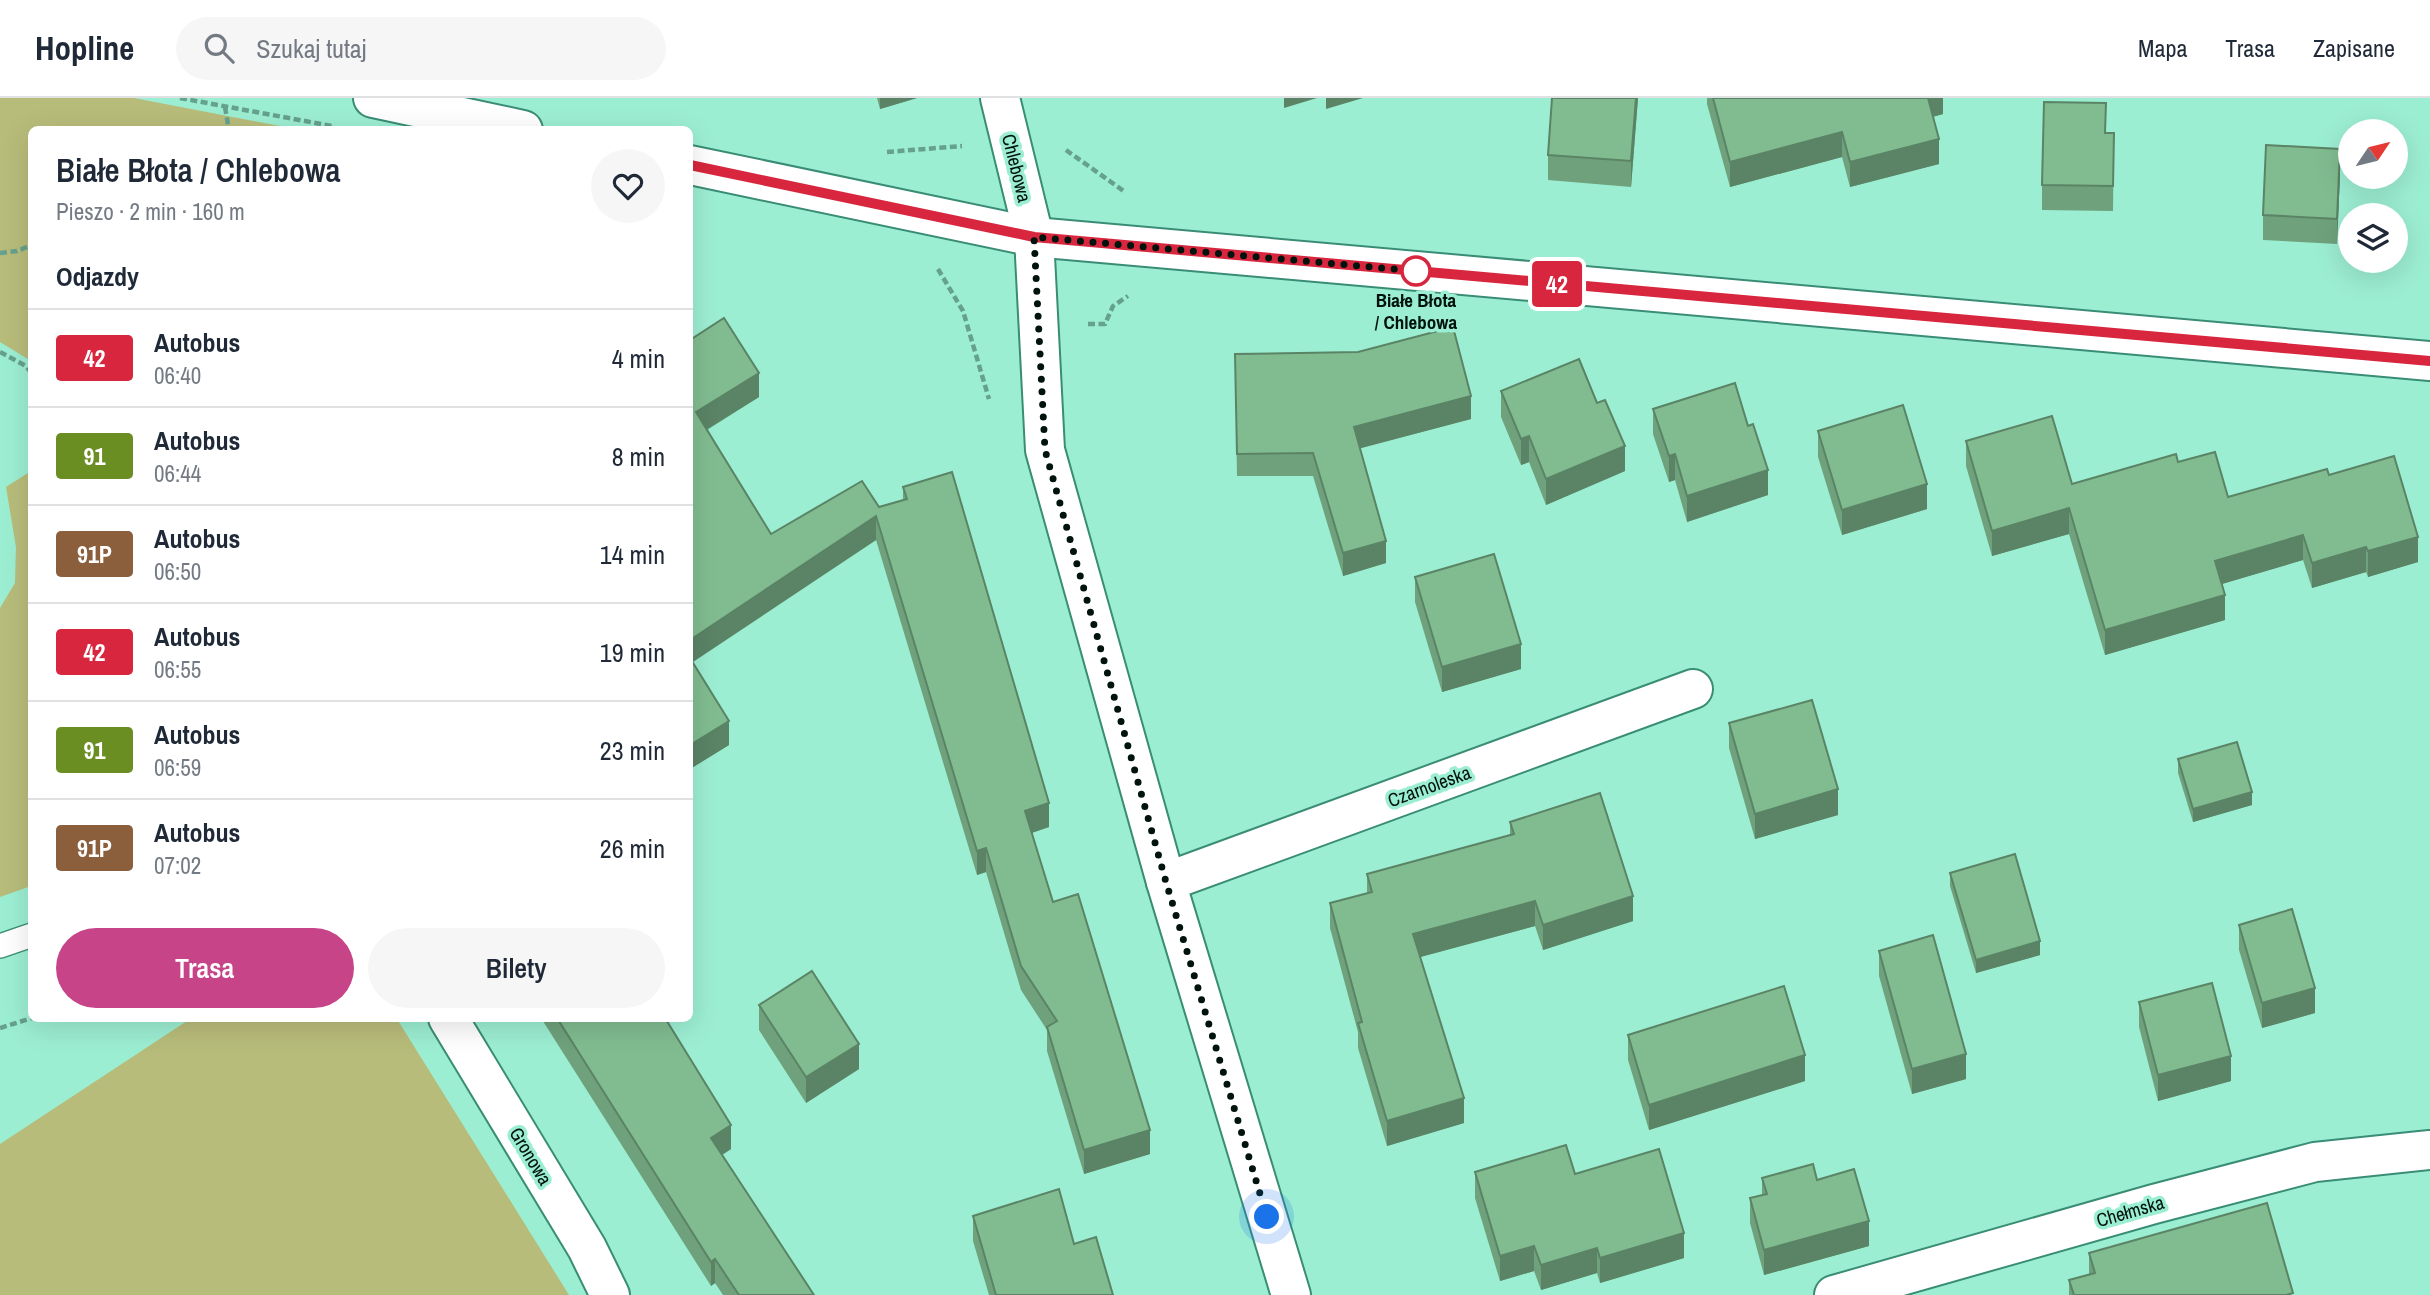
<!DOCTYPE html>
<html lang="pl">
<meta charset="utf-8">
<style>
body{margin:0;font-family:"Archivo Narrow",sans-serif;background:#f6f6f7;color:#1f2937;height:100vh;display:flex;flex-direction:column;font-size:26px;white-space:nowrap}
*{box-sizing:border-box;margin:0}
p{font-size:23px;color:#747a83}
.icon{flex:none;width:38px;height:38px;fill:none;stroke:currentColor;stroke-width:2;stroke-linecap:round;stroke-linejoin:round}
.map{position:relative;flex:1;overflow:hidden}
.side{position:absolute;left:28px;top:28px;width:665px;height:896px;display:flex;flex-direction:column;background:#fff;border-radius:10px;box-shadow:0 7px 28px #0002}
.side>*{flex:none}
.badge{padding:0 14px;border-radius:5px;font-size:24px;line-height:46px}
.needle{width:46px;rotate:55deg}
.fabs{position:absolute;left:2338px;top:21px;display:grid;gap:14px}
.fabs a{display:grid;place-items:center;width:70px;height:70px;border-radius:50%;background:#fff;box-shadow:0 7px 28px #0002;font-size:35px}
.you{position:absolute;width:35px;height:35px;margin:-18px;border:5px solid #fff;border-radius:50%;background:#1a73e8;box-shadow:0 0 0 10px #1a73e833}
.map>.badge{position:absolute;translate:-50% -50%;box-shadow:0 0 0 4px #fff}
h2{padding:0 28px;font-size:26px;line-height:63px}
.round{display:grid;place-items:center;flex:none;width:74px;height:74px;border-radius:37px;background:#f6f6f7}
.overview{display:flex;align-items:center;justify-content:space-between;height:119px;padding:0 28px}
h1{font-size:33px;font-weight:600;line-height:52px}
.button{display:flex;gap:14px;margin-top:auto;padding:14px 28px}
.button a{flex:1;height:80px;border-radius:42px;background:#c74489;color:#fff;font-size:28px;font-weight:600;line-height:80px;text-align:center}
.button a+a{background:#f6f6f7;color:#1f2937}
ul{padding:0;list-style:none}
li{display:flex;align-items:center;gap:21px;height:98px;padding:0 28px;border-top:2px solid #e0e1e3}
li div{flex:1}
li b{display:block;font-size:26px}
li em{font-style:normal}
li .badge{min-width:77px;font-weight:700;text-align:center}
header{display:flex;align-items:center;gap:42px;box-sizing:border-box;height:98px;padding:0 35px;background:#fff;border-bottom:2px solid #e0e1e3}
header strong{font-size:33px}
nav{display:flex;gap:38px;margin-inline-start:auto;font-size:24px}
.search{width:490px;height:63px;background:#f6f6f7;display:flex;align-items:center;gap:18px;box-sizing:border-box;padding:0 24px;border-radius:38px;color:#747a83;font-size:26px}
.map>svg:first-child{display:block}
.green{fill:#b8bc7a}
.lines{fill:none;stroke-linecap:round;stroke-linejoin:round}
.lane-casing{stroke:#3a8d75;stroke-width:26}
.street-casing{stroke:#3a8d75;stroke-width:42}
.secondary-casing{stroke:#3a8d75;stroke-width:42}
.path{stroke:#65a18d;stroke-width:4.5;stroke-dasharray:7 3.5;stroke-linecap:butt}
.lane{stroke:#fff;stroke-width:23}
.street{stroke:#fff;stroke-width:38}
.secondary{stroke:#fff;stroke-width:38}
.wall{fill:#6fa27c}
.shaded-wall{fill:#5a8465}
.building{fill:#81bc90;stroke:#5a8465;stroke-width:2}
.line-casing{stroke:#fff;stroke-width:16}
.line{stroke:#d7263d;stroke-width:10}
.walk{stroke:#00130c;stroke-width:7;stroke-dasharray:0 12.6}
.stop-dot{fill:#fff;stroke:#d7263d;stroke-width:3.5}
.labels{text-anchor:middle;stroke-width:7;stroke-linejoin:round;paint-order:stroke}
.street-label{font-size:19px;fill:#00130c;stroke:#9ceed3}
.stop-label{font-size:19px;font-weight:bold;fill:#00130c;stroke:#9ceed3}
</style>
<header>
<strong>Hopline</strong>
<div class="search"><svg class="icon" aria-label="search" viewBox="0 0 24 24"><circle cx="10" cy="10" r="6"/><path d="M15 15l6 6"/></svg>Szukaj tutaj</div>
<nav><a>Mapa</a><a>Trasa</a><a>Zapisane</a></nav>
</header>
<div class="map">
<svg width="2430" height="1197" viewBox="0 0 2430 1197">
<rect width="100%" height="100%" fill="#9ceed3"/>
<g class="green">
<path d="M0,0H134L295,31L32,32L31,263L0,244Z"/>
<path d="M31,373V788L0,799V510L15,485L16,449L6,389Z"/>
<path d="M190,921H397L569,1197H0V1046Z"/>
</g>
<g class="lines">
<g class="lane-casing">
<path id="lane" d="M0,848L32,837"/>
</g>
<g class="street-casing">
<g id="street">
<path d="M1000,0L1034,139L1045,352L1166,784L1291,1197"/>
<path d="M1166,784L1693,591"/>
<path d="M448,920L587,1150L610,1197"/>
<path d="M1834,1197L2154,1106L2315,1064L2430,1052"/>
</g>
</g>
<g class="secondary-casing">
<g id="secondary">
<path d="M373,0L523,32"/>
<path d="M690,67L1034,139L2430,263"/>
</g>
</g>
<g class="path">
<path d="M180,0L332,28"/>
<path d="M225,9L229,32"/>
<path d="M1066,52L1125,94"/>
<path d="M887,54L962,48"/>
<path d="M0,155L17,153L32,147"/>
<path d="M938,171L963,213L989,301"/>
<path d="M1088,226H1105L1113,208L1128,198"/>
<path d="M0,254L26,268L32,276"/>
<path d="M0,930L32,920"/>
</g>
<use href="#lane" class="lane"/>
<use href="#street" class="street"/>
<use href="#secondary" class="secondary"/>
</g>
<g class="wall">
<path d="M877,0H917L880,11Z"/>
<path d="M1638,0L1631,89L1548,82V57Z"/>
<path d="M1707,0H1943V16L1933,19L1939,66L1850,89L1842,59L1730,89L1707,6Z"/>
<path d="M2106,35H2114L2113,113L2042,112V87Z"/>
<path d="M2340,76L2337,146L2263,142V117Z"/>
<path d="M690,242L759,299L707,332L771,436L879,409L903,402V389L1049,729L1032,735L1053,804L1150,1056L1084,1076L1047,953V932L1021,892L986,774L977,777L876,442L692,564L729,647L690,671Z"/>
<path d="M1235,256L1471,321L1360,350L1386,465L1343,478L1313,378H1237Z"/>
<path d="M1501,293L1625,373L1546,407L1529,364L1521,367L1501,319Z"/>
<path d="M1653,311L1768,397L1687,424L1675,382L1669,384L1653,336Z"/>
<path d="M1818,333L1927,411L1842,437L1818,359Z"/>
<path d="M1966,343L2072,386L2178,364L2228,399L2329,377L2418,464L2368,479L2366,474L2312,490L2303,462L2222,486L2225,522L2105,557L2069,436L1992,458L1966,368Z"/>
<path d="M1415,479L1521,571L1442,594L1415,504Z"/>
<path d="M1729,625L1838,717L1755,741L1729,650Z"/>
<path d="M2178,661L2252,707L2193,724L2178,675Z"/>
<path d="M1510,724L1633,823L1543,852L1535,828L1420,859L1464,1025L1387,1048L1358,950V934L1330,830V805L1367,795V776L1510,737Z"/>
<path d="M1950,775L2040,857L1976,875L1950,788Z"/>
<path d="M2239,827L2315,915L2262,930L2239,852Z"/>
<path d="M1879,853L1966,981L1912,996L1879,878Z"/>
<path d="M2139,904L2231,983L2158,1003L2139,929Z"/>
<path d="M759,907L859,971L806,1005L759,932Z"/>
<path d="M541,920H665L731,1051L722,1057L814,1197H723L715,1185L711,1188Z"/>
<path d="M1628,937L1805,983L1649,1032L1628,962Z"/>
<path d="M1475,1074L1575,1076L1684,1160L1600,1185L1597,1175L1541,1192L1534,1173L1500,1183L1475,1100Z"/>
<path d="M1762,1080L1817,1082L1869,1148L1764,1177L1750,1125V1100L1762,1097Z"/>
<path d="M973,1118L1074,1146L1113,1197H989L973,1143Z"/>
<path d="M2089,1155L2293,1197H2069V1182L2089,1176Z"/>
</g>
<g class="shaded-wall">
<path d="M880,0H917L880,11Z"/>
<path d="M1284,0H1317L1284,10Z"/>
<path d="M1326,0H1363L1326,11Z"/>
<path d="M1636,0H1638L1631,89V63Z"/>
<path d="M1927,0H1943V16L1927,20Z"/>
<path d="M1842,34V59L1730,89V64Z"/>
<path d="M1939,41V66L1850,89V64Z"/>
<path d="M2340,51V76L2337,146V121Z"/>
<path d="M759,275V299L696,338V314Z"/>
<path d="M1471,298V321L1354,352V329Z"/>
<path d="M1529,338V364L1521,367V341Z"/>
<path d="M1625,348V373L1546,407V381Z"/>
<path d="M1675,356V382L1669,384V358Z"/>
<path d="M1768,372V397L1687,424V398Z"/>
<path d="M1927,386V411L1842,437V412Z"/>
<path d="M2069,410V436L1992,458V433Z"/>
<path d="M876,418V442L690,566V542Z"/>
<path d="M2303,437V462L2215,488V463Z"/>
<path d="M2418,439V464L2368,479V453Z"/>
<path d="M1386,443V465L1343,478V455Z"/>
<path d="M2366,449V474L2312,490V465Z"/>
<path d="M2225,497V522L2105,557V532Z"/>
<path d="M1521,546V571L1442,594V569Z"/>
<path d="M729,623V647L690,671V647Z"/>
<path d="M1838,691V717L1755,741V716Z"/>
<path d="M2252,694V707L2193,724V711Z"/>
<path d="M1049,705V729L1025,737V713Z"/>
<path d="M986,750V774L977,777V753Z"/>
<path d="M1633,798V823L1543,852V827Z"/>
<path d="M1535,803V828L1413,861V836Z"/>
<path d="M2040,843V857L1976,875V862Z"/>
<path d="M2315,890V915L2262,930V905Z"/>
<path d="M859,946V971L806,1005V979Z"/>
<path d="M1966,956V981L1912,996V971Z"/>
<path d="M1805,957V983L1649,1032V1007Z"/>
<path d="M2231,958V983L2158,1003V977Z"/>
<path d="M1464,1000V1025L1387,1048V1023Z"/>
<path d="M731,1027V1051L711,1064V1040Z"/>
<path d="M1150,1032V1056L1084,1076V1052Z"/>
<path d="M1869,1123V1148L1764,1177V1152Z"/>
<path d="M1684,1135V1160L1600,1185V1160Z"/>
<path d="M1534,1148V1173L1500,1183V1158Z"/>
<path d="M1597,1150V1175L1541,1192V1167Z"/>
<path d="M715,1161V1185L711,1188V1164Z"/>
</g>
<g class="building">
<path d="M1552,0H1636L1631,63L1548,57Z"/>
<path d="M1713,0H1928L1939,41L1850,64L1842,34L1730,64Z"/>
<path d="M2044,4L2106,5L2105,35H2114L2113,88L2042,87Z"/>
<path d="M2266,47L2340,51L2337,121L2263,117Z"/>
<path d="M724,220L759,275L696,314L771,436L862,383L879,409L907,401L903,389L952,374L1049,705L1025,713L1053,804L1078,796L1150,1032L1084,1052L1047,929L1057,923L1021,868L986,750L977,753L876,418L690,542V242Z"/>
<path d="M1453,229L1471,298L1354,329L1386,443L1343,455L1313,355L1237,356L1235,256L1358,254Z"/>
<path d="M1579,261L1597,305L1605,302L1625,348L1546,381L1529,338L1521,341L1501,293Z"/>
<path d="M1735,285L1748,328L1753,326L1768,372L1687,398L1675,356L1669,358L1653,311Z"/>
<path d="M1903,307L1927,386L1842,412L1818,333Z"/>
<path d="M2052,318L2072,386L2176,356L2178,364L2215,354L2228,399L2327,371L2329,377L2394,358L2418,439L2368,453L2366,449L2312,465L2303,437L2215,463L2225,497L2105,532L2069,410L1992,433L1966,343Z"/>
<path d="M1494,456L1521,546L1442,569L1415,479Z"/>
<path d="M690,560L729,623L690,647Z"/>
<path d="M1812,602L1838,691L1755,716L1729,625Z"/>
<path d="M2237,644L2252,694L2193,711L2178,661Z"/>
<path d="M1600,695L1633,798L1543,827L1535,803L1413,836L1464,1000L1387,1023L1358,925L1362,924L1330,805L1372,794L1367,776L1514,736L1510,724Z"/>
<path d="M2015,756L2040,843L1976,862L1950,775Z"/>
<path d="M2292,811L2315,890L2262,905L2239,827Z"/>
<path d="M1933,837L1966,956L1912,971L1879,853Z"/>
<path d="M812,873L859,946L806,979L759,907Z"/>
<path d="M2212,885L2231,958L2158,977L2139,904Z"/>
<path d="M1784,888L1805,957L1649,1007L1628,937Z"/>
<path d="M557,920H665L731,1027L711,1040L814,1197H739L715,1161L711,1164Z"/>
<path d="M1566,1047L1575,1076L1659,1051L1684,1135L1600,1160L1597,1150L1541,1167L1534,1148L1500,1158L1475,1074Z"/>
<path d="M1813,1066L1817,1082L1854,1071L1869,1123L1764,1152L1750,1100L1767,1096L1762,1080Z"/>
<path d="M1059,1091L1074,1146L1096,1139L1113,1197H996L973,1118Z"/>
<path d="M2267,1105L2293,1195L2286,1197H2074L2069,1182L2095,1175L2089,1155Z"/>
</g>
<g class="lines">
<g class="line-casing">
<path id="line" d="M690,67L1034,139L2430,263"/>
</g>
<use href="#line" class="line"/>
<path class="walk" d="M1267,1119L1166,784L1045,352L1034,139L1416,173"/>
</g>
<circle class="stop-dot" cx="1416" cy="173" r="14"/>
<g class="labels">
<g class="street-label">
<text transform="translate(1017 70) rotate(76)" y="7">Chlebowa</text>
<text transform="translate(1429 688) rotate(-20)" y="7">Czarnoleska</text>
<text transform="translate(531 1058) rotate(59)" y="7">Gronowa</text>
<text transform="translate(2130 1113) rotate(-16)" y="7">Chełmska</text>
</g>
<g class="stop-label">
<text x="1416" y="209">Białe Błota<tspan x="1416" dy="22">/ Chlebowa</tspan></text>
</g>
</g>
</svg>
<div class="fabs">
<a><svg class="needle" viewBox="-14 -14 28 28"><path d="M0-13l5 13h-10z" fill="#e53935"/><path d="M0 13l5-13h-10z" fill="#747a83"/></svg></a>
<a><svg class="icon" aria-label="layers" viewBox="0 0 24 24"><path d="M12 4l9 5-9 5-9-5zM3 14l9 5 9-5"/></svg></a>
</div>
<div class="you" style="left:1267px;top:1119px"></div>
<b class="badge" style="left:1557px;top:186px;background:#d7263d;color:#fff">42</b>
<section class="side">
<div class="overview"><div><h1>Białe Błota / Chlebowa</h1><p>Pieszo · 2 min · 160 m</p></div><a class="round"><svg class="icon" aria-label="heart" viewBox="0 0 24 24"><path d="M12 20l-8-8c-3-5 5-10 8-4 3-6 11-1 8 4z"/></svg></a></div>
<h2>Odjazdy</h2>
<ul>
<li><span class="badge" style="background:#d7263d;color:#fff">42</span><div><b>Autobus</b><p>06:40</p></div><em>4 min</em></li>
<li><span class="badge" style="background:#6b8e23;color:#fff">91</span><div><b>Autobus</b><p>06:44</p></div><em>8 min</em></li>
<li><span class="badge" style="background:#8b5e3c;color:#fff">91P</span><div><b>Autobus</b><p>06:50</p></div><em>14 min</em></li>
<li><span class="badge" style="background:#d7263d;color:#fff">42</span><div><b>Autobus</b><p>06:55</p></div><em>19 min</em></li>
<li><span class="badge" style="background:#6b8e23;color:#fff">91</span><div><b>Autobus</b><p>06:59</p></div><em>23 min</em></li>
<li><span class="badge" style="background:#8b5e3c;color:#fff">91P</span><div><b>Autobus</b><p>07:02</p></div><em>26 min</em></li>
</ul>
<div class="button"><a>Trasa</a><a>Bilety</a></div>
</section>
</div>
